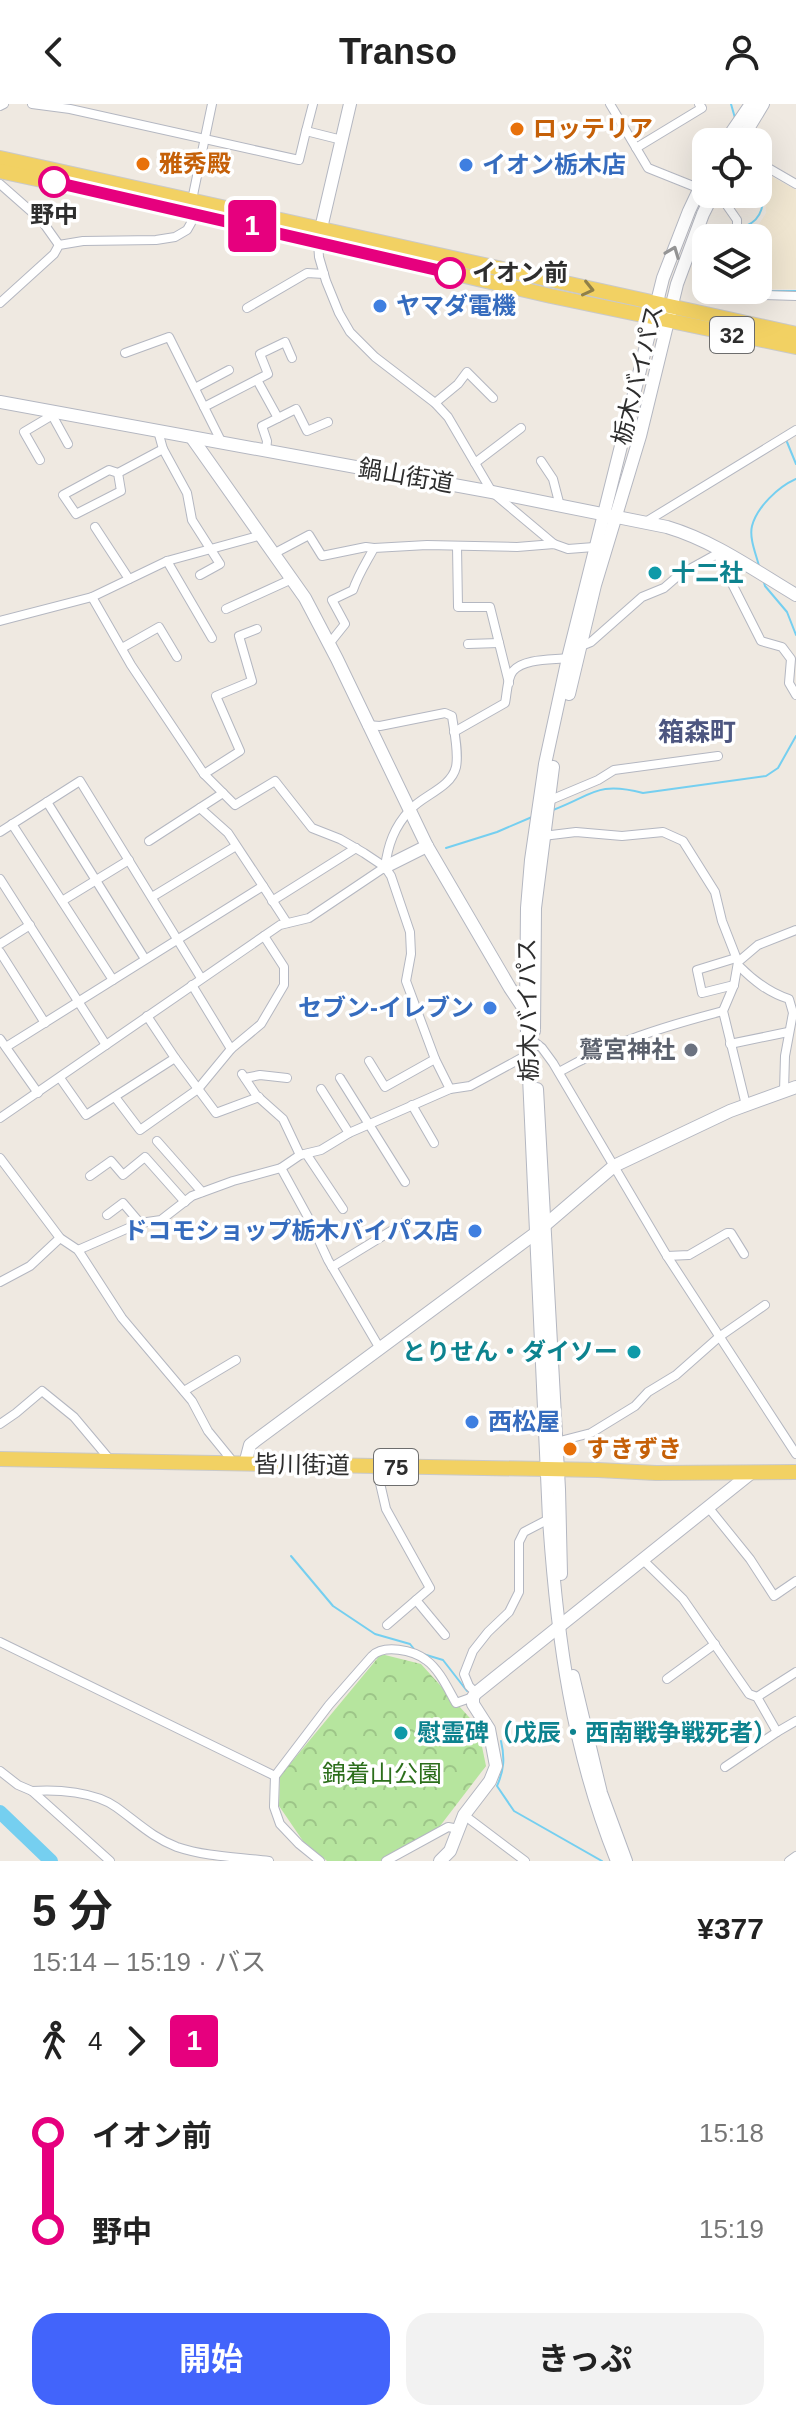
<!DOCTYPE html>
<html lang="ja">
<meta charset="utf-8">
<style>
body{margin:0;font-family:Arial,"Noto Sans JP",sans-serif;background:#f2f2f2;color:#222;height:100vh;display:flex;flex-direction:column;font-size:30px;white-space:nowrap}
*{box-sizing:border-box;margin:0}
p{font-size:26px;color:#767676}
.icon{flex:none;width:44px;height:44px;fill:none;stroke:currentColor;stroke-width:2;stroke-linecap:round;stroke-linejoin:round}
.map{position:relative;height:1757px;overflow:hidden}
.side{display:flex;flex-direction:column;background:#fff;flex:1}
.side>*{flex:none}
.badge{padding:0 16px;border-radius:6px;font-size:28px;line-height:52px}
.controls{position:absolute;left:692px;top:24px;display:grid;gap:16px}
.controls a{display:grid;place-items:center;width:80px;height:80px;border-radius:16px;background:#fff;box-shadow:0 8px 32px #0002;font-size:40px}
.map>.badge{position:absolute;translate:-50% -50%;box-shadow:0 0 0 4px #fff}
.legs{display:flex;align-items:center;gap:12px;height:88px;padding:0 32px;font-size:26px}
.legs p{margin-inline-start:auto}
.headline{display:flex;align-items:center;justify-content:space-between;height:136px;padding:0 32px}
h1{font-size:44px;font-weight:700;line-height:60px}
.cta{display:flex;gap:16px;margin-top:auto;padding:16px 32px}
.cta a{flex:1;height:92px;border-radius:24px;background:#4264fb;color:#fff;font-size:32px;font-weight:700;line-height:92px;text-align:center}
.cta a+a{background:#f2f2f2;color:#222}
ul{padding:0 32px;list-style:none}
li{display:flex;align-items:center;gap:28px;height:96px;font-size:30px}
li i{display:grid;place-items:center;width:12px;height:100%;margin:0 10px;background:currentColor}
li i::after{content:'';width:20px;height:20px;margin:-10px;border:6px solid;border-radius:50%;background:#fff}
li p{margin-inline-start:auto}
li:first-child i{background:linear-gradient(#0000 50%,currentColor 0)}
li:last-child i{background:linear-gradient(currentColor 50%,#0000 0)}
header{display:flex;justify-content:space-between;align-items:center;height:104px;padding:0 32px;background:#fff;font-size:36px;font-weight:700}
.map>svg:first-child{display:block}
.education{fill:#f0e6d1}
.park{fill:url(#park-crowns)}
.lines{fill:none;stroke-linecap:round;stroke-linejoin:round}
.stream{stroke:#75cff0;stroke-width:2}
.river{stroke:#75cff0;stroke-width:14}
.street-casing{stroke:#b4b7c1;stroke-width:10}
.secondary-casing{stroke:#b4b7c1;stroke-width:14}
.primary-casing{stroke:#c9c9c9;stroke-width:16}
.street{stroke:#fff;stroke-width:8}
.secondary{stroke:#fff;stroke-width:12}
.primary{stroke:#f2d163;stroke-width:14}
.oneway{stroke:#969696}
.oneway2{stroke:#908048}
.line-1-casing{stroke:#fff;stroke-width:18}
.line-1{stroke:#e6007e;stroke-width:12}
.food-dot{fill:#e8710a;stroke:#fff;stroke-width:3}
.shop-dot{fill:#3f7fe0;stroke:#fff;stroke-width:3}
.stop-1-dot{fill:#fff;stroke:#e6007e;stroke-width:4}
.culture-dot{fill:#0f9aa8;stroke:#fff;stroke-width:3}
.worship-dot{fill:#6b7280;stroke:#fff;stroke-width:3}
.labels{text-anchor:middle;stroke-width:7;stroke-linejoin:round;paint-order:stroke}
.shield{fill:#fff;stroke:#6d6d6d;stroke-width:2}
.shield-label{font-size:22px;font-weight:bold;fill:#2e2e2e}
.food-label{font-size:24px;font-weight:bold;fill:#c56008;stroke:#fff;text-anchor:start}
.shop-label{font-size:24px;font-weight:bold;fill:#366cbe;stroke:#fff;text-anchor:start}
.stop-label{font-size:24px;font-weight:bold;fill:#2e2e2e;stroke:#fff}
.street-label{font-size:24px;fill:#2e2e2e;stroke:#fff}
.culture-label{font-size:24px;font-weight:bold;fill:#0d838f;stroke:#fff;text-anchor:start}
.worship-label{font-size:24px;font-weight:bold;fill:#5b616d;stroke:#fff;text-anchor:end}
.park-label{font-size:24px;fill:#2c6e1b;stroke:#fff}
.neighbourhood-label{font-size:26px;font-weight:bold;fill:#4d5680;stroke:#fff}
</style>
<header><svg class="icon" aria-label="back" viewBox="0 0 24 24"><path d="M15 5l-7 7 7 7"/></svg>Transo<svg class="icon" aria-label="person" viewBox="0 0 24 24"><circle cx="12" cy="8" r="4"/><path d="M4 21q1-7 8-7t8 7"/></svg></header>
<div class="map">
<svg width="796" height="1757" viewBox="0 0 796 1757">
<defs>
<pattern id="park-crowns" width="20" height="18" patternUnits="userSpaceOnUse" patternTransform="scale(2)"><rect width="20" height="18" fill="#b6e59e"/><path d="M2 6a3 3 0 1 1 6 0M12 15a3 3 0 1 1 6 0" fill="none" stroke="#9dc588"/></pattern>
</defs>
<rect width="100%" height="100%" fill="#efe9e1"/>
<path class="education" d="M758,65L796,86V185H766L758,174V134H746V132L750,124L759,120L766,109L765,90L758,78Z"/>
<path class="park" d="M381,1550L421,1560L478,1623L486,1662L427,1739L386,1757H327L303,1737L279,1702L280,1672Z"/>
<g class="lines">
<g class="stream">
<path d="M731,0L735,14"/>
<path d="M742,134L746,122C762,115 767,98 758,83"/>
<path d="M765,187H796"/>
<path d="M787,338L796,360"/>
<path d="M759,462C756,450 749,434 752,422C757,403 778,383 796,375"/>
<path d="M763,475L765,482L787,508L796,531"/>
<path d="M553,706C593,691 597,677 643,689L766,672L778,664L796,632"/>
<path d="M446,744L497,728L532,713"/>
<path d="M291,1452L333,1502L375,1530L410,1540L414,1545"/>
<path d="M423,1550L443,1556L467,1587"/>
<path d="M501,1637C505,1654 504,1666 497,1682L514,1707L602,1757"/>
</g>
<path class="river" d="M0,1708L51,1757"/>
<g class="street-casing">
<g id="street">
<path d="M32,0L70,5L299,56L306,27"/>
<path d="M313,0L306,27L342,36"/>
<path d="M610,0L648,64L698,84"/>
<path d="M0,2L4,0"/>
<path d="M636,44L702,4L699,0"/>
<path d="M758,58L796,80"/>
<path d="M0,80L42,117L59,141"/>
<path d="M719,90L737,116V134"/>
<path d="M318,138L319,153L326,177L339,209L350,228L375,253L435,299L448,313L492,388L554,440"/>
<path d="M755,186L764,191L796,192"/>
<path d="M0,199L54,150L59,141L83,137L156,136L175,133L187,126L191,119L192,96L212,0"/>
<path d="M247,204L307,169L324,170"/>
<path d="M125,249L169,233L222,339"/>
<path d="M257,276L278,314L296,305L307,327L328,318"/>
<path d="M195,284L229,266"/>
<path d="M435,299L458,280L467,268L493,294"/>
<path d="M204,303L268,270L260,250L285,238L292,254"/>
<path d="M52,311L68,340"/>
<path d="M163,345L187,389L192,416L220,460L200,471"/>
<path d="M266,347L267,337L262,322L278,314"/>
<path d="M40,356L24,328L56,309"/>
<path d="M541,357L553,375L560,402"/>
<path d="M475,359L521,324"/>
<path d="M118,369L121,387L76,410L63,391L109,366L118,369L163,345L158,327"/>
<path d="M644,419L796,326"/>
<path d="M95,423L129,475"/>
<path d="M457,442L458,503H490L509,579"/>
<path d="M718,444L717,450L761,537L782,543L791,555L789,579L796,591"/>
<path d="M275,449L309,431L322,452L366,443L374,444"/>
<path d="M167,457L212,534"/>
<path d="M92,493L131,561L204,670L235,701L275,677L312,724L340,735L364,749L385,763L391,772L410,828L411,850L406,877L435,955L450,985"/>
<path d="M226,505L292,475"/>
<path d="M0,517L92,493L167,457L262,431"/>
<path d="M329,540L345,520L332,496L353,486C358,471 366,459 374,444L427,441L517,443L554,440L568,445L594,443"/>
<path d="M468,540L499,539"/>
<path d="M581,542L591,538L642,493L664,484L679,471L717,450"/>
<path d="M122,544L159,523L177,553"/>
<path d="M454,628L505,599C507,590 507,574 513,567C524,554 553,556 568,554"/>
<path d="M204,670L240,647L216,592L252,577L239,532L257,525"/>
<path d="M548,697L598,676L614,666L718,652"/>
<path d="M47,698L145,855"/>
<path d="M200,704L228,729L263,782"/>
<path d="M12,720L113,876"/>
<path d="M0,728L80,677L201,874"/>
<path d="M543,732L576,728L622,732L663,728L683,737L715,788L722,817L738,858"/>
<path d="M149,737L223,689"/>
<path d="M0,775L106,941"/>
<path d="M152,793L236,742"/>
<path d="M62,797L129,756"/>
<path d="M272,797L356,744"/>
<path d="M0,840L30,821"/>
<path d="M0,848L45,919"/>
<path d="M739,862C754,877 769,889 789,895L793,909L785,952L784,987"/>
<path d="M192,881L231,945"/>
<path d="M734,881L702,889L697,866L736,854"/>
<path d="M527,932L542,944L553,959L667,1152L796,1350"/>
<path d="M0,935L38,989"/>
<path d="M730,940L788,928"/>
<path d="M6,943L263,782L287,819"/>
<path d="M175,954L216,1009L259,993"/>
<path d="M369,957L385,983L435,955"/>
<path d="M559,968C610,939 666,922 723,907"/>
<path d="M242,970L256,991L283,1015L300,1051"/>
<path d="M60,974L86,1011L175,954L147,912"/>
<path d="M245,974L260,971L287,974"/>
<path d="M340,974L405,1078"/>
<path d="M321,985L349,1029"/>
<path d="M115,993L140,1026L198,985L231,945L261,920L284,881V863L264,832"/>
<path d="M412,1001L434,1039"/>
<path d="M746,1001L723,907L734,881L738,858L758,841L796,826"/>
<path d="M0,1014L280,821L309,814L385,763C388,741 394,723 410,706C423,691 451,684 456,663C459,648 454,627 452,612L445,609L380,622L367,621"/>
<path d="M157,1037L202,1088"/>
<path d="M307,1051L343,1105"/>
<path d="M0,1054L60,1134L78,1146L122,1214L192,1297L208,1327L230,1354L229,1359"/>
<path d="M281,1064L309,1115L328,1156L379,1243"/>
<path d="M90,1072L111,1057L123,1071L145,1053L185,1098"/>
<path d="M107,1111L123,1099L140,1119"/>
<path d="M78,1146L140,1119L161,1116L192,1092L233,1077L281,1064L300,1051L321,1046L349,1029L418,999L450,985L470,982L527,951"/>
<path d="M667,1152L689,1151L727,1129H731L744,1150"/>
<path d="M332,1163L404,1119"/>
<path d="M0,1178L30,1162L60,1134"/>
<path d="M184,1287L236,1256"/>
<path d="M0,1320L16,1309L42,1287L74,1313L111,1357"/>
<path d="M556,1338L591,1329L635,1302L648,1288L676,1271L719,1233L765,1201"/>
<path d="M376,1362L386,1405L430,1484L387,1521"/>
<path d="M708,1403L750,1455L774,1492L796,1477"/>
<path d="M642,1455L683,1495L749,1590L757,1593L777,1628L796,1617"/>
<path d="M416,1496L445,1531"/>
<path d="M0,1538L275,1672"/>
<path d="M667,1575L715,1540"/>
<path d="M476,1589L469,1582L464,1570L473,1547L488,1528L509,1508L519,1488V1438L524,1428L549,1415"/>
<path d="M757,1593L796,1568"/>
<path d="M725,1663L777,1628"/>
<path d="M0,1667L18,1681L32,1687L110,1757"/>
<path d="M32,1687C57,1685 95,1688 116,1703C137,1718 153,1734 177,1743C207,1753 238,1753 269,1757"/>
<path d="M464,1711L525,1757"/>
<path d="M320,1757L299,1740L280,1720L274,1703L275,1672L329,1601L372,1552C384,1540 413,1546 426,1556C439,1565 448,1585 456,1599L473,1593"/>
<path d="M386,1757L448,1723L459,1725"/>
<path d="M789,1757L796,1752"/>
</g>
</g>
<g class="secondary-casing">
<g id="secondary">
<path d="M725,38L751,0"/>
<path d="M740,38L763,0"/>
<path d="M319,133L350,0"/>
<path d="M0,298L492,388L667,423C714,437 754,466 796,491"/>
<path d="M192,334L305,494L337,555L427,742L510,884L526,908"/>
<path d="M569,590L595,481L640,332L677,180L703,110L713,90"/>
<path d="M385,763L427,742"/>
<path d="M534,927L535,804L553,663"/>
<path d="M537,985L559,1385L561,1470"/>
<path d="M245,1360L250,1341L255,1337L537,1128L614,1062L730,1007L796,983"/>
<path d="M573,1572L601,1689L626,1757"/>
<path d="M440,1757L450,1747L464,1711L490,1677L496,1662L489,1625L473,1600V1593L476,1589L751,1369"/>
<path d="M617,1757C572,1646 557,1534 549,1415L526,906L527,804L531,756L545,660L568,554L663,174L689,107L706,71"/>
</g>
</g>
<g class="primary-casing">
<g id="primary">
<path d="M0,54L796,230"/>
<path d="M0,67L191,108L551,192L796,243"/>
<path d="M0,1355L598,1366L656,1369L796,1368"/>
</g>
</g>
<use href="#street" class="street"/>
<use href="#secondary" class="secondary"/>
<use href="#primary" class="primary"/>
</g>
<defs><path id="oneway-chevron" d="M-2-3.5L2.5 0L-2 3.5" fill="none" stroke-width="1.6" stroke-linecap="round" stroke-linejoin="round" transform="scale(2)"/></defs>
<use class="oneway" href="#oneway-chevron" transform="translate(673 148) rotate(-69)"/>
<use class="oneway2" href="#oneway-chevron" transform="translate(588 185) rotate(13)"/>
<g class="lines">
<g class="line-1-casing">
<path id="line-1" d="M54,78L450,169"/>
</g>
<use href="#line-1" class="line-1"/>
</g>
<g class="food-dot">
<circle cx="517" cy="25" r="8"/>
<circle cx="143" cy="60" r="8"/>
<circle cx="570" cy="1345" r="8"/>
</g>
<g class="shop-dot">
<circle cx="466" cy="61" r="8"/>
<circle cx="380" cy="202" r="8"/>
<circle cx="490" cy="904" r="8"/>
<circle cx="475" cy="1127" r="8"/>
<circle cx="472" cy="1318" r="8"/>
</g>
<g class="stop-1-dot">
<circle cx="54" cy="78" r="14"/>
<circle cx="450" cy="169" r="14"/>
</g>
<g class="culture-dot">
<circle cx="655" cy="469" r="8"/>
<circle cx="634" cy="1248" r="8"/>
<circle cx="401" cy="1629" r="8"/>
</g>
<circle class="worship-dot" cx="691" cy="946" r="8"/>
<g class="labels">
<g class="shield">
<rect x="710" y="213" width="44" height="36" rx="6"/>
<rect x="374" y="1345" width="44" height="36" rx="6"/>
</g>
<g class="shield-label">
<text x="732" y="239">32</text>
<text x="396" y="1371">75</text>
</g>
<g class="food-label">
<text x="533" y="33">ロッテリア</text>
<text x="159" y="68">雅秀殿</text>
<text x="586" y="1353">すきずき</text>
</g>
<g class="shop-label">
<text x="482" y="69">イオン栃木店</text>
<text x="396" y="210">ヤマダ電機</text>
<text x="474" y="912" text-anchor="end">セブン-イレブン</text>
<text x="459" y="1135" text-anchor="end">ドコモショップ栃木バイパス店</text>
<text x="488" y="1326">西松屋</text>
</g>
<g class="stop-label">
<text x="54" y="119">野中</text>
<text x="472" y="177" text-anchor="start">イオン前</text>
</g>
<g class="street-label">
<text transform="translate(638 271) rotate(-76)" y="8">栃木バイパス</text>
<text transform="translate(406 372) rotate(10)" y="8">鍋山街道</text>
<text transform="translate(528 906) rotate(-91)" y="8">栃木バイパス</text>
<text transform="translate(302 1361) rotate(1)" y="8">皆川街道</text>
</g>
<g class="culture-label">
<text x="671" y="477">十二社</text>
<text x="618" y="1256" text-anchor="end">とりせん・ダイソー</text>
<text x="417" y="1637">慰霊碑（戊辰・西南戦争戦死者）</text>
</g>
<g class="worship-label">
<text x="675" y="954">鷲宮神社</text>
</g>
<g class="park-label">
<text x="382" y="1678">錦着山公園</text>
</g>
<g class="neighbourhood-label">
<text x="697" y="637">箱森町</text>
</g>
</g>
</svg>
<div class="controls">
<a><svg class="icon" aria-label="locate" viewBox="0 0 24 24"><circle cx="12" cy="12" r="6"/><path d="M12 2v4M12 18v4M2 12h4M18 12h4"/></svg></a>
<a><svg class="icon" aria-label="layers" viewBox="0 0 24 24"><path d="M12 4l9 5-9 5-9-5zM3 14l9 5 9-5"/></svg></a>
</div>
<b class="badge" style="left:252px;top:122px;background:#e6007e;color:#fff">1</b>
</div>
<section class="side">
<div class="headline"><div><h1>5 分</h1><p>15:14 – 15:19 · バス</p></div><b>¥377</b></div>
<div class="legs"><svg class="icon" aria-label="walk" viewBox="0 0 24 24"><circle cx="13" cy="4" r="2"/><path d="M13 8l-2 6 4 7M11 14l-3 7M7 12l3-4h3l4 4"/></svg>4<svg class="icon" aria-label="forward" viewBox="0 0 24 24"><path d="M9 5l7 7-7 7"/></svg><b class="badge" style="background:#e6007e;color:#fff">1</b></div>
<ul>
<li><i style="color:#e6007e"></i><b>イオン前</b><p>15:18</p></li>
<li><i style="color:#e6007e"></i><b>野中</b><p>15:19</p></li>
</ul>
<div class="cta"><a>開始</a><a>きっぷ</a></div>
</section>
